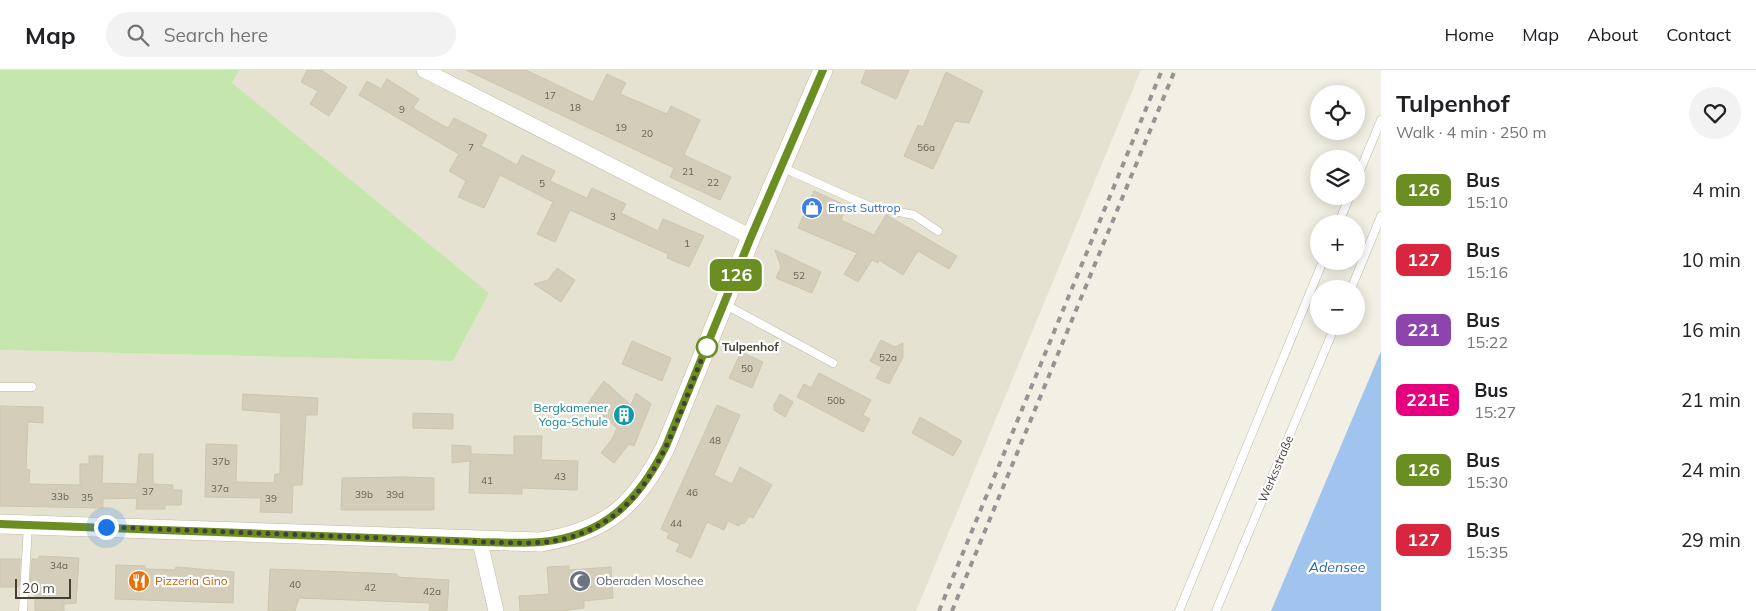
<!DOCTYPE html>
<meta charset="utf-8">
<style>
body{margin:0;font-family:Mulish,sans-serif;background:#f2f2f2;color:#202124;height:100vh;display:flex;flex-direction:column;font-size:19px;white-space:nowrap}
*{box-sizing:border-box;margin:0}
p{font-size:16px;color:#757577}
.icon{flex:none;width:28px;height:28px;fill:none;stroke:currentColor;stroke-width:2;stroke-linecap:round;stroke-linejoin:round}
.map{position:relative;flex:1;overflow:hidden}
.side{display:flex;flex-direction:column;background:#fff;width:375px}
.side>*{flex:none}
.badge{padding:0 10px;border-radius:8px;font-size:18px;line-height:32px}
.buttons{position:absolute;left:1310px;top:15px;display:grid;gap:10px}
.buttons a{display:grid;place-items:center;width:55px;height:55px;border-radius:50%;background:#fff;box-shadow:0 2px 12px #0003;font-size:25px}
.scale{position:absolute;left:15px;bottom:12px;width:56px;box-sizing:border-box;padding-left:5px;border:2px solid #444034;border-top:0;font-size:14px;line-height:18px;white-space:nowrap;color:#444034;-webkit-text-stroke:4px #fff;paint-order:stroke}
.you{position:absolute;width:25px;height:25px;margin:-12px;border:4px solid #fff;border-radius:50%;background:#1a73e8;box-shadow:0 0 0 8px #1a73e833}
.map>.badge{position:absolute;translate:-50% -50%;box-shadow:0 0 0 2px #fff}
.round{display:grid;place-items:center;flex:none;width:52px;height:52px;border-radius:26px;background:#f2f2f2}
.head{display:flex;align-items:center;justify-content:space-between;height:85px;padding:0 15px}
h1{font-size:24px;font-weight:700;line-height:38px}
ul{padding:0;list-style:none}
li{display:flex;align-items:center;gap:15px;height:70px;padding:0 15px}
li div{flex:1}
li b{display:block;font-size:19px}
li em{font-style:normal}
li .badge{min-width:55px;font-weight:700;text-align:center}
header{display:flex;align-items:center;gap:30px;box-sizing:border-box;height:70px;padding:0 25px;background:#fff;border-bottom:1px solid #e0e0e0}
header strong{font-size:24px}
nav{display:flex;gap:28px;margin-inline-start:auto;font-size:18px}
.search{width:350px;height:45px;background:#f2f2f2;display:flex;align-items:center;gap:12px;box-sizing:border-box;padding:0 18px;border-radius:28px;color:#757577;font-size:19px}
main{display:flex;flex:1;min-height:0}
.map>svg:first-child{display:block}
.residential{fill:#e6e2d2}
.green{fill:#c5e6ad}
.water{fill:#a1c4ef}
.building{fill:#d3cdba;stroke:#cec6ad}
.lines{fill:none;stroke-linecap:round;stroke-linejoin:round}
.service-casing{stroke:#bdb9a7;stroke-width:9}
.minor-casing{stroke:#bdb9a7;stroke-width:16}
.tertiary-casing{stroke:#bdb9a7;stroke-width:20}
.service{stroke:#fff;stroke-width:8}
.minor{stroke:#fff;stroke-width:15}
.tertiary{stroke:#fff;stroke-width:19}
.rail{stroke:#949494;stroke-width:4;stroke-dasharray:6 6;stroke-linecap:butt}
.line-casing{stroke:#fff;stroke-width:11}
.line{stroke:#6b8e23;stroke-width:8}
.walk{stroke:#444034;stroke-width:5;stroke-dasharray:0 9}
.stop-dot{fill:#fff;stroke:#6b8e23;stroke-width:2.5}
.labels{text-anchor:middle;stroke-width:4.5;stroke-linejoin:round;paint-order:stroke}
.number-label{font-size:10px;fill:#686356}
.shop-label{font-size:12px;fill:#366cbe;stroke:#fff;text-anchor:start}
.stop-label{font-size:12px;font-weight:bold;fill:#444034;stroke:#fff;text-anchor:start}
.culture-label{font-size:12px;fill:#0d838f;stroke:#fff;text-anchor:end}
.street-label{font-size:12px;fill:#444034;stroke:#fff}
.food-label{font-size:12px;fill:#c56008;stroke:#fff;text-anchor:start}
.worship-label{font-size:12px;fill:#5b616d;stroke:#fff;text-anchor:start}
.water-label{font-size:14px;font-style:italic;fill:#2f67ae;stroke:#fff}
</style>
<header>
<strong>Map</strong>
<div class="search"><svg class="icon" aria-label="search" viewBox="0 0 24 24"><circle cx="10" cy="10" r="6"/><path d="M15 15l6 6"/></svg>Search here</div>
<nav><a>Home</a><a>Map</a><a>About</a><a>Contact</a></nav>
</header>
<main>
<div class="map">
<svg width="1381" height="541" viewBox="0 0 1381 541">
<rect width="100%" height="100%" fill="#f2f0e4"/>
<path class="residential" d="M239,0H1141L916,541H0V280L453,291L489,223L231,13Z"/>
<path class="green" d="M0,0H239L232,13L489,223L453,291L0,280Z"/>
<path class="water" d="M1381,281V541H1271Z"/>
<g class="building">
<path d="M307,0H321L347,17L329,46L310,34L318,21L301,12Z"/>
<path d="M466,0H526L593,32L607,4L626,13L620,24L667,44L671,36L700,50L684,85L731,107L720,130L670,107L674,98Z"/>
<path d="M866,0H909L896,29L861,13Z"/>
<path d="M946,2L983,21L969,53L955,51L933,99L904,86L918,55L923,57Z"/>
<path d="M387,9L419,29L413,38L433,50L448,58L454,48L487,65L481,76L497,84L517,95L522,85L555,101L550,111L587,128L592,118L626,134L621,143L658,161L663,149L704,166L689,197L667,188L668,184L570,140L555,172L537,164L553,132L500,105L484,138L458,127L466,111L449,101L459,84L359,25L367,11L381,19Z"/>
<path d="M814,121L847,136L841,150L874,165L886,145L888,146L957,186L949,199L918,181L903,205L879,190L878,193L872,190L858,212L844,204L857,183L798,158Z"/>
<path d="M775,180L821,202L812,223L776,208L781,197Z"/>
<path d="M557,198L575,210L561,232L534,214L548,210Z"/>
<path d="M881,270L895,277L903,273V287L889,314L876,308L882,297L870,291Z"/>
<path d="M632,271L671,288L662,311L622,294Z"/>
<path d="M741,282L763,292L752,318L729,308Z"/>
<path d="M819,303L871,330L863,345L870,349L863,362L797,327L804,314L811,318Z"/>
<path d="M604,311L631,335L636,323L651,334L634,376L629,374L614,393L601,383L612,369L617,358L588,333Z"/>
<path d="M243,324L318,328L317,345H306L302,415H293L292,443L260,442L261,428L205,427L206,374L237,375L236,412L274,413L275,404H280L281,343L242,340Z"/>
<path d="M780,324L793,332L785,347L774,340V335Z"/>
<path d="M717,335L740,345L714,405L732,414L740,397L772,415L753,448L749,446L744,454L741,453L739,456L728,451L724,460L707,452L691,488L676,481L680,474L667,468L669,463L661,459Z"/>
<path d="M0,336L43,337V353L28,352L26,399L30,400L29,414L80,415V394H89V386H103L102,413L137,414L139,384H153V414L173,415V420H182L181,435H165V439H136L137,428L103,429V438L0,436Z"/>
<path d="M413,343L453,344V359L413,358Z"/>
<path d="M920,347L962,371L953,386L912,363Z"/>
<path d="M514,366H542L541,390L578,391L577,420L522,418V424L469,423L470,391L452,393V375L471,376V384L514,385Z"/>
<path d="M403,407L434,408V440H341L342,408Z"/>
<path d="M39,486L79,488L76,533L64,534V541H35V517H30L32,489H39Z"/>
<path d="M0,489H20L19,517H0Z"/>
<path d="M116,495L145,496V499L175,500L176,497L234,502L233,533L115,529Z"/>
<path d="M569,496V500L611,497L613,528L584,531V538L563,541H520L519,526L549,524L547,497Z"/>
<path d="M270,499L397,504V507L449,510L447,541H429L430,533L299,528L295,541H268Z"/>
</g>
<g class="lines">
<g class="service-casing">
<g id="service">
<path d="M781,97L869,136L914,145L938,161"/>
<path d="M1356,110L1381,50"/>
<path d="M1338,154L1350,126"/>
<path d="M1351,219L1381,146"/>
<path d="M724,234L833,293"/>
<path d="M0,317H32"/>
<path d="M23,541L28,456"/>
<path d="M1179,541L1323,191"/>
<path d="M1216,541L1335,256"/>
</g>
</g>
<g class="minor-casing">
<g id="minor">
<path d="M424,0L751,167"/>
<path d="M480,472L496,541"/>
</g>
</g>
<g class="tertiary-casing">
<path id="tertiary" d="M0,454L540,472C606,462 637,435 666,376L751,167L823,0"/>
</g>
<use href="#service" class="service"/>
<use href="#minor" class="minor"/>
<use href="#tertiary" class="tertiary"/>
<g class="rail">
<path d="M939,541L1162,0"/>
<path d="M952,541L1175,0"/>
</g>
</g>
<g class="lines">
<g class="line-casing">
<path id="line" d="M0,454L480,472C500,472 521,474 541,472C605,466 639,430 666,376L751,167L823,0"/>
</g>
<use href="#line" class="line"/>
<path class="walk" d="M106,457L480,472C508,472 539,476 567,468C658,443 673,352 707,277"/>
</g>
<defs>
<g id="shop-disc" transform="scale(1.125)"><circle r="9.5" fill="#3f7fe0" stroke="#fff"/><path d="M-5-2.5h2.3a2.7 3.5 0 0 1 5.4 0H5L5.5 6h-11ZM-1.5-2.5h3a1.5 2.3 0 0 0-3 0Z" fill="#fff"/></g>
<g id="building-disc" transform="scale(1.125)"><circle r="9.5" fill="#0f9aa8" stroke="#fff"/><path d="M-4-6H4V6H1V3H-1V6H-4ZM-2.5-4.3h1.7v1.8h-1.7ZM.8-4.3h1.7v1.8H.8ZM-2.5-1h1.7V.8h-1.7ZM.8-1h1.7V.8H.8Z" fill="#fff"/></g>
<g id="restaurant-disc" transform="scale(1.125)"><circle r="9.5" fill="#e8710a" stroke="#fff"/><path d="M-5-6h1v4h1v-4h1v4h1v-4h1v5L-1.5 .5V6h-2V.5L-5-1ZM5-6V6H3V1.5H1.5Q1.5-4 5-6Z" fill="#fff"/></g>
<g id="mosque-disc" transform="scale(1.125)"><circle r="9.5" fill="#6b7280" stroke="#fff"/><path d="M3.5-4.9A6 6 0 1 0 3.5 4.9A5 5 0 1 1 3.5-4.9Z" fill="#fff"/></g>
</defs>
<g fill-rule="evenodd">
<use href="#shop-disc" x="812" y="138"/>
<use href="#building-disc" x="624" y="345"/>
<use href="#restaurant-disc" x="139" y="511"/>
<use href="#mosque-disc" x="580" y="511"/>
</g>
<circle class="stop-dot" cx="707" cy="277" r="10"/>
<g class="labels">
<g class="number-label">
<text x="550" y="29">17</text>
<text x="575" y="41">18</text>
<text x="402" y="43">9</text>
<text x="621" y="61">19</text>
<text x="647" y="67">20</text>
<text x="471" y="81">7</text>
<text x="926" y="81">56a</text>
<text x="688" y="105">21</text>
<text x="713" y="116">22</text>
<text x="542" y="117">5</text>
<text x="613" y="150">3</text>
<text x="687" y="177">1</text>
<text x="799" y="209">52</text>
<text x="888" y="291">52a</text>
<text x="747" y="302">50</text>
<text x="836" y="334">50b</text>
<text x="715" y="374">48</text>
<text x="221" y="395">37b</text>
<text x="560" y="410">43</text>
<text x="487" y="414">41</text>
<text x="220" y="422">37a</text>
<text x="148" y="425">37</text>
<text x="692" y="426">46</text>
<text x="364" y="428">39b</text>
<text x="395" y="428">39d</text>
<text x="60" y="430">33b</text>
<text x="87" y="431">35</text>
<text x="271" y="432">39</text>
<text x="676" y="457">44</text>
<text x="59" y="499">34a</text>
<text x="295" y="518">40</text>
<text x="370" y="521">42</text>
<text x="432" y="525">42a</text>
</g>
<g class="shop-label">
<text x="828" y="142">Ernst Suttrop</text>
</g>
<g class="stop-label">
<text x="722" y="281">Tulpenhof</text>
</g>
<g class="culture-label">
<text x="608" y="342">Bergkamener<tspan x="608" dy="14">Yoga-Schule</tspan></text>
</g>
<g class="street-label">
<text transform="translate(1276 399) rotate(-67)" y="4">Werksstraße</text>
</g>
<g class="food-label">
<text x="155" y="515">Pizzeria Gino</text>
</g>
<g class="worship-label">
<text x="596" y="515">Oberaden Moschee</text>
</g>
<g class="water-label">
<text x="1337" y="502">Adensee</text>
</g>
</g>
</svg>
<div class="buttons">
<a><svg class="icon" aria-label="locate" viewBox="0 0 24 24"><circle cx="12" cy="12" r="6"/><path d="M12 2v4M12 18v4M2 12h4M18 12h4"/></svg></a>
<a><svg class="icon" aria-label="layers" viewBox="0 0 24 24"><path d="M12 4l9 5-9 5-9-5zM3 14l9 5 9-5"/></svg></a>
<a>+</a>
<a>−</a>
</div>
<div class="scale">20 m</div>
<div class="you" style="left:106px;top:457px"></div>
<b class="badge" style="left:736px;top:205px;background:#6b8e23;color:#fff">126</b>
</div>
<section class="side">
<div class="head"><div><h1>Tulpenhof</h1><p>Walk · 4 min · 250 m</p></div><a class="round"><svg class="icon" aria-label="heart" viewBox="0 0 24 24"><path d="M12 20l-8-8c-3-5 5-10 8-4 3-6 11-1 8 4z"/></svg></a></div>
<ul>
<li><span class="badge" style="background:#6b8e23;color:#fff">126</span><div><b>Bus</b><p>15:10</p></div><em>4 min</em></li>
<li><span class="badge" style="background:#d7263d;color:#fff">127</span><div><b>Bus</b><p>15:16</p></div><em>10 min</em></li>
<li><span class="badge" style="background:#8e44ad;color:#fff">221</span><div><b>Bus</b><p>15:22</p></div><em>16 min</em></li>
<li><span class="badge" style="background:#e6007e;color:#fff">221E</span><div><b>Bus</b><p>15:27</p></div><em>21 min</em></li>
<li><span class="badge" style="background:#6b8e23;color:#fff">126</span><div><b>Bus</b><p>15:30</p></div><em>24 min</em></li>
<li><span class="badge" style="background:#d7263d;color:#fff">127</span><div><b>Bus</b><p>15:35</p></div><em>29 min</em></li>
</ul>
</section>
</main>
